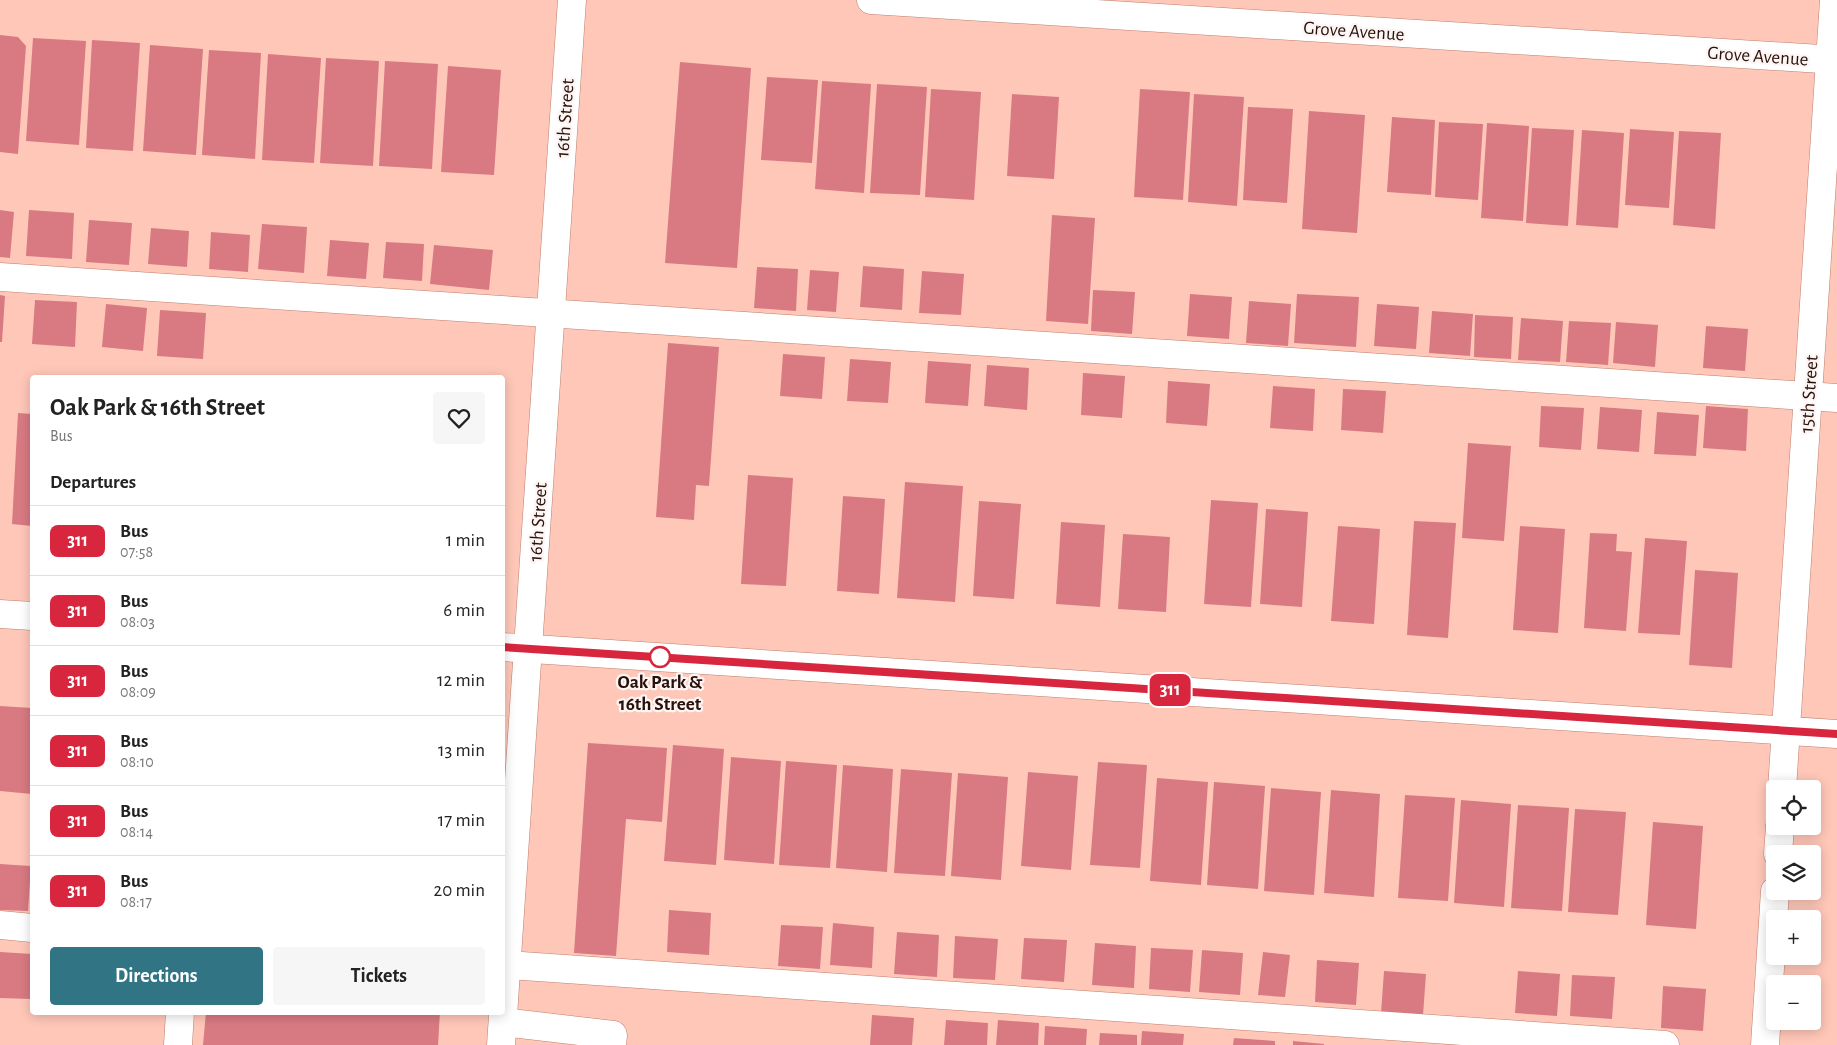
<!DOCTYPE html>
<meta charset="utf-8">
<style>
body{margin:0;font-family:"Alegreya Sans",sans-serif;background:#f6f6f6;color:#222;height:100vh;display:flex;flex-direction:column;font-size:19px;white-space:nowrap}
*{box-sizing:border-box;margin:0}
p{font-size:16px;color:#767676}
.icon{flex:none;width:28px;height:28px;fill:none;stroke:currentColor;stroke-width:2;stroke-linecap:round;stroke-linejoin:round}
.map{position:relative;flex:1;overflow:hidden}
.drawer{position:absolute;left:30px;top:375px;width:475px;height:640px;display:flex;flex-direction:column;background:#fff;border-radius:5px;box-shadow:0 2px 12px #0003}
.drawer>*{flex:none}
.badge{padding:0 10px;border-radius:8px;font-size:18px;line-height:32px}
.fabs{position:absolute;left:1766px;top:780px;display:grid;gap:10px}
.fabs a{display:grid;place-items:center;width:55px;height:55px;border-radius:5px;background:#fff;box-shadow:0 2px 12px #0003;font-size:25px}
.map>.badge{position:absolute;translate:-50% -50%;box-shadow:0 0 0 2px #fff}
h2{padding:0 20px;font-size:19px;line-height:45px}
.round{display:grid;place-items:center;flex:none;width:52px;height:52px;border-radius:5px;background:#f6f6f6}
.summary{display:flex;align-items:center;justify-content:space-between;height:85px;padding:0 20px}
h1{font-size:24px;font-weight:700;line-height:38px}
.cta{display:flex;gap:10px;margin-top:auto;padding:10px 20px}
.cta a{flex:1;height:58px;border-radius:5px;background:#317584;color:#fff;font-size:20px;font-weight:700;line-height:58px;text-align:center}
.cta a+a{background:#f6f6f6;color:#222}
ul{padding:0;list-style:none}
li{display:flex;align-items:center;gap:15px;height:70px;padding:0 20px;border-top:1px solid #e0e0e0}
li div{flex:1}
li b{display:block;font-size:19px}
li em{font-style:normal}
li .badge{min-width:55px;font-weight:700;text-align:center}
.map>svg:first-child{display:block}
.building{fill:#d97a83}
.lines{fill:none;stroke-linecap:round;stroke-linejoin:round}
.minor-casing{stroke:#bf7e6e;stroke-width:29}
.minor{stroke:#fff;stroke-width:28}
.line-casing{stroke:#fff;stroke-width:11}
.line{stroke:#d7263d;stroke-width:8}
.stop-dot{fill:#fff;stroke:#d7263d;stroke-width:2.5}
.labels{text-anchor:middle;stroke-width:4.5;stroke-linejoin:round;paint-order:stroke}
.street-label{font-size:19px;fill:#29110b;stroke:#fcf5f3}
.stop-label{font-size:19px;font-weight:bold;fill:#29110b;stroke:#fcf5f3}
</style>
<div class="map">
<svg width="1837" height="1045" viewBox="0 0 1837 1045">
<rect width="100%" height="100%" fill="#ffc7b8"/>
<g class="building">
<path d="M0,35L18,37L26,46L18,154L0,152Z"/>
<path d="M33,38L86,41L79,145L26,141Z"/>
<path d="M92,40L140,43L133,151L86,148Z"/>
<path d="M150,45L203,49L196,155L143,151Z"/>
<path d="M209,50L261,53L255,159L202,155Z"/>
<path d="M268,54L321,58L314,163L262,160Z"/>
<path d="M326,58L379,61L373,166L320,163Z"/>
<path d="M385,61L438,64L432,169L379,166Z"/>
<path d="M680,62L751,68L737,268L665,263Z"/>
<path d="M448,66L501,70L494,175L441,172Z"/>
<path d="M767,77L818,80L812,163L761,160Z"/>
<path d="M822,81L871,84L864,193L815,189Z"/>
<path d="M877,84L927,87L920,195L870,193Z"/>
<path d="M931,89L981,92L974,200L925,197Z"/>
<path d="M1140,89L1190,92L1183,200L1134,197Z"/>
<path d="M1012,94L1059,97L1054,179L1007,176Z"/>
<path d="M1194,94L1244,97L1237,206L1188,202Z"/>
<path d="M1248,107L1293,109L1287,203L1243,200Z"/>
<path d="M1309,111L1365,115L1357,233L1302,229Z"/>
<path d="M1392,117L1435,120L1431,195L1387,192Z"/>
<path d="M1439,122L1483,124L1478,200L1435,197Z"/>
<path d="M1487,123L1529,126L1523,221L1481,218Z"/>
<path d="M1532,128L1574,130L1568,226L1526,223Z"/>
<path d="M1630,129L1674,132L1669,208L1625,205Z"/>
<path d="M1582,130L1624,133L1618,228L1576,225Z"/>
<path d="M1679,131L1721,133L1715,229L1673,225Z"/>
<path d="M0,210L14,212L10,258L0,257Z"/>
<path d="M29,210L74,213L72,259L26,256Z"/>
<path d="M1052,215L1095,218L1088,324L1046,321Z"/>
<path d="M89,220L132,223L129,265L86,262Z"/>
<path d="M262,224L307,227L304,273L258,269Z"/>
<path d="M151,228L189,231L187,267L148,264Z"/>
<path d="M211,232L250,235L248,272L209,269Z"/>
<path d="M330,240L369,243L366,279L327,276Z"/>
<path d="M386,242L424,244L422,281L383,278Z"/>
<path d="M434,245L493,250L489,290L430,284Z"/>
<path d="M863,266L904,269L902,310L860,307Z"/>
<path d="M757,267L798,269L796,311L754,308Z"/>
<path d="M810,270L839,272L836,312L807,310Z"/>
<path d="M922,271L964,274L961,315L919,313Z"/>
<path d="M1093,290L1135,292L1132,334L1091,331Z"/>
<path d="M1190,294L1232,297L1229,339L1187,336Z"/>
<path d="M1297,294L1359,297L1356,347L1294,343Z"/>
<path d="M0,295L5,296L2,342H0Z"/>
<path d="M35,300L77,302L75,347L32,344Z"/>
<path d="M1249,301L1291,304L1288,346L1246,343Z"/>
<path d="M106,304L147,308L143,351L102,347Z"/>
<path d="M1377,304L1419,307L1416,349L1374,346Z"/>
<path d="M160,310L206,313L203,359L157,356Z"/>
<path d="M1432,311L1473,314L1470,356L1429,353Z"/>
<path d="M1475,315L1513,317L1511,359L1474,357Z"/>
<path d="M1521,318L1563,321L1560,362L1518,360Z"/>
<path d="M1569,321L1611,323L1608,365L1566,362Z"/>
<path d="M1616,322L1658,325L1655,367L1613,363Z"/>
<path d="M1706,326L1748,329L1745,371L1703,368Z"/>
<path d="M668,343L719,347L709,486L696,485L694,520L656,517Z"/>
<path d="M783,354L825,357L822,399L780,396Z"/>
<path d="M850,359L891,362L888,403L847,401Z"/>
<path d="M928,361L971,364L968,406L925,403Z"/>
<path d="M987,365L1029,368L1027,410L984,406Z"/>
<path d="M1083,373L1125,376L1122,418L1081,415Z"/>
<path d="M1168,381L1210,384L1207,426L1166,423Z"/>
<path d="M1273,386L1315,389L1313,431L1270,428Z"/>
<path d="M1343,389L1386,391L1383,433L1341,430Z"/>
<path d="M1541,406L1584,408L1581,450L1539,447Z"/>
<path d="M1706,406L1748,409L1746,451L1703,448Z"/>
<path d="M1600,407L1642,410L1639,452L1597,449Z"/>
<path d="M1657,412L1699,415L1696,456L1654,454Z"/>
<path d="M18,413L32,414V526L12,524Z"/>
<path d="M1468,443L1511,446L1504,541L1462,538Z"/>
<path d="M748,475L793,478L786,586L741,584Z"/>
<path d="M905,482L963,486L955,602L897,598Z"/>
<path d="M843,496L885,499L879,594L837,591Z"/>
<path d="M1211,500L1258,503L1251,607L1204,604Z"/>
<path d="M979,501L1021,504L1014,599L973,596Z"/>
<path d="M1266,509L1308,512L1302,607L1260,604Z"/>
<path d="M1414,521L1456,523L1448,638L1407,635Z"/>
<path d="M1061,522L1105,525L1100,607L1056,604Z"/>
<path d="M1338,526L1380,529L1374,624L1331,621Z"/>
<path d="M1520,526L1565,529L1558,633L1513,630Z"/>
<path d="M1590,533L1617,534L1616,551L1632,552L1626,631L1584,628Z"/>
<path d="M1123,534L1170,537L1166,612L1118,609Z"/>
<path d="M1645,538L1687,541L1680,635L1638,633Z"/>
<path d="M1695,570L1738,573L1732,668L1689,665Z"/>
<path d="M0,706L32,708V794L0,791Z"/>
<path d="M588,743L667,748L662,822L626,819L616,956L574,953Z"/>
<path d="M673,745L724,749L716,865L664,861Z"/>
<path d="M731,757L781,761L774,864L724,860Z"/>
<path d="M786,761L837,765L830,868L779,865Z"/>
<path d="M1098,762L1147,765L1140,868L1090,865Z"/>
<path d="M843,765L893,769L887,872L836,868Z"/>
<path d="M901,769L952,773L945,876L894,873Z"/>
<path d="M1028,772L1078,776L1071,870L1021,866Z"/>
<path d="M958,773L1008,777L1001,880L951,876Z"/>
<path d="M1157,778L1208,782L1201,885L1150,881Z"/>
<path d="M1214,782L1265,786L1258,889L1207,885Z"/>
<path d="M1271,788L1321,792L1314,895L1264,891Z"/>
<path d="M1331,790L1380,794L1374,897L1324,893Z"/>
<path d="M1405,795L1455,798L1448,901L1398,898Z"/>
<path d="M1461,800L1511,804L1504,907L1454,903Z"/>
<path d="M1518,805L1569,808L1562,911L1511,908Z"/>
<path d="M1575,809L1626,812L1618,915L1568,912Z"/>
<path d="M1653,822L1703,826L1696,929L1646,925Z"/>
<path d="M0,864L31,866L28,911L0,910Z"/>
<path d="M669,910L711,913L709,955L667,952Z"/>
<path d="M833,923L874,927L872,968L830,965Z"/>
<path d="M781,925L823,927L820,969L778,966Z"/>
<path d="M897,932L939,935L937,977L894,974Z"/>
<path d="M955,936L998,939L995,980L953,978Z"/>
<path d="M1024,938L1067,940L1064,982L1021,979Z"/>
<path d="M1095,943L1136,946L1134,988L1092,985Z"/>
<path d="M1151,948L1193,950L1190,992L1149,989Z"/>
<path d="M1202,950L1243,953L1240,995L1199,992Z"/>
<path d="M0,952L32,954L31,999L0,998Z"/>
<path d="M1263,952L1290,955L1285,997L1258,995Z"/>
<path d="M1317,960L1359,963L1356,1005L1315,1002Z"/>
<path d="M1384,971L1426,974L1423,1015L1381,1013Z"/>
<path d="M1518,971L1560,974L1557,1016L1515,1013Z"/>
<path d="M1572,975L1615,977L1612,1019L1570,1016Z"/>
<path d="M1663,986L1706,989L1703,1031L1661,1028Z"/>
<path d="M206,1012H440L438,1045H203Z"/>
<path d="M872,1015L914,1018L912,1045H870Z"/>
<path d="M946,1020L988,1023L987,1045H944Z"/>
<path d="M998,1020L1039,1023L1038,1045H996Z"/>
<path d="M1045,1026L1087,1029L1086,1045H1044Z"/>
<path d="M1142,1031L1184,1034L1183,1045H1141Z"/>
<path d="M1100,1033L1137,1035V1045H1099Z"/>
<path d="M1234,1038L1275,1041V1045H1233Z"/>
<path d="M1293,1041L1324,1044V1045H1293Z"/>
</g>
<g class="lines">
<g class="minor-casing">
<g id="minor">
<path d="M871,0L1837,60"/>
<path d="M0,277L1837,398"/>
<path d="M0,614L32,616"/>
<path d="M502,647L1837,734"/>
<path d="M1782,789L1834,0"/>
<path d="M1778,854L1780,826"/>
<path d="M0,925L32,928"/>
<path d="M507,965L1665,1045"/>
<path d="M503,1022L613,1035L612,1045"/>
<path d="M178,1045L180,1012"/>
<path d="M501,1045L572,0"/>
<path d="M1765,1045L1775,891"/>
</g>
</g>
<use href="#minor" class="minor"/>
</g>
<g class="lines">
<g class="line-casing">
<path id="line" d="M502,647L1837,734"/>
</g>
<use href="#line" class="line"/>
</g>
<circle class="stop-dot" cx="660" cy="657" r="10"/>
<g class="labels">
<g class="street-label">
<text transform="translate(1354 30) rotate(4)" y="7">Grove Avenue</text>
<text transform="translate(1758 55) rotate(4)" y="7">Grove Avenue</text>
<text transform="translate(564 118) rotate(-86)" y="7">16th Street</text>
<text transform="translate(1808 394) rotate(-86)" y="7">15th Street</text>
<text transform="translate(537 522) rotate(-86)" y="7">16th Street</text>
</g>
<g class="stop-label">
<text x="660" y="688">Oak Park &amp;<tspan x="660" dy="22">16th Street</tspan></text>
</g>
</g>
</svg>
<div class="fabs">
<a><svg class="icon" aria-label="locate" viewBox="0 0 24 24"><circle cx="12" cy="12" r="6"/><path d="M12 2v4M12 18v4M2 12h4M18 12h4"/></svg></a>
<a><svg class="icon" aria-label="layers" viewBox="0 0 24 24"><path d="M12 4l9 5-9 5-9-5zM3 14l9 5 9-5"/></svg></a>
<a>+</a>
<a>−</a>
</div>
<b class="badge" style="left:1170px;top:690px;background:#d7263d;color:#fff">311</b>
<section class="drawer">
<div class="summary"><div><h1>Oak Park &amp; 16th Street</h1><p>Bus</p></div><a class="round"><svg class="icon" aria-label="heart" viewBox="0 0 24 24"><path d="M12 20l-8-8c-3-5 5-10 8-4 3-6 11-1 8 4z"/></svg></a></div>
<h2>Departures</h2>
<ul>
<li><span class="badge" style="background:#d7263d;color:#fff">311</span><div><b>Bus</b><p>07:58</p></div><em>1 min</em></li>
<li><span class="badge" style="background:#d7263d;color:#fff">311</span><div><b>Bus</b><p>08:03</p></div><em>6 min</em></li>
<li><span class="badge" style="background:#d7263d;color:#fff">311</span><div><b>Bus</b><p>08:09</p></div><em>12 min</em></li>
<li><span class="badge" style="background:#d7263d;color:#fff">311</span><div><b>Bus</b><p>08:10</p></div><em>13 min</em></li>
<li><span class="badge" style="background:#d7263d;color:#fff">311</span><div><b>Bus</b><p>08:14</p></div><em>17 min</em></li>
<li><span class="badge" style="background:#d7263d;color:#fff">311</span><div><b>Bus</b><p>08:17</p></div><em>20 min</em></li>
</ul>
<div class="cta"><a>Directions</a><a>Tickets</a></div>
</section>
</div>
